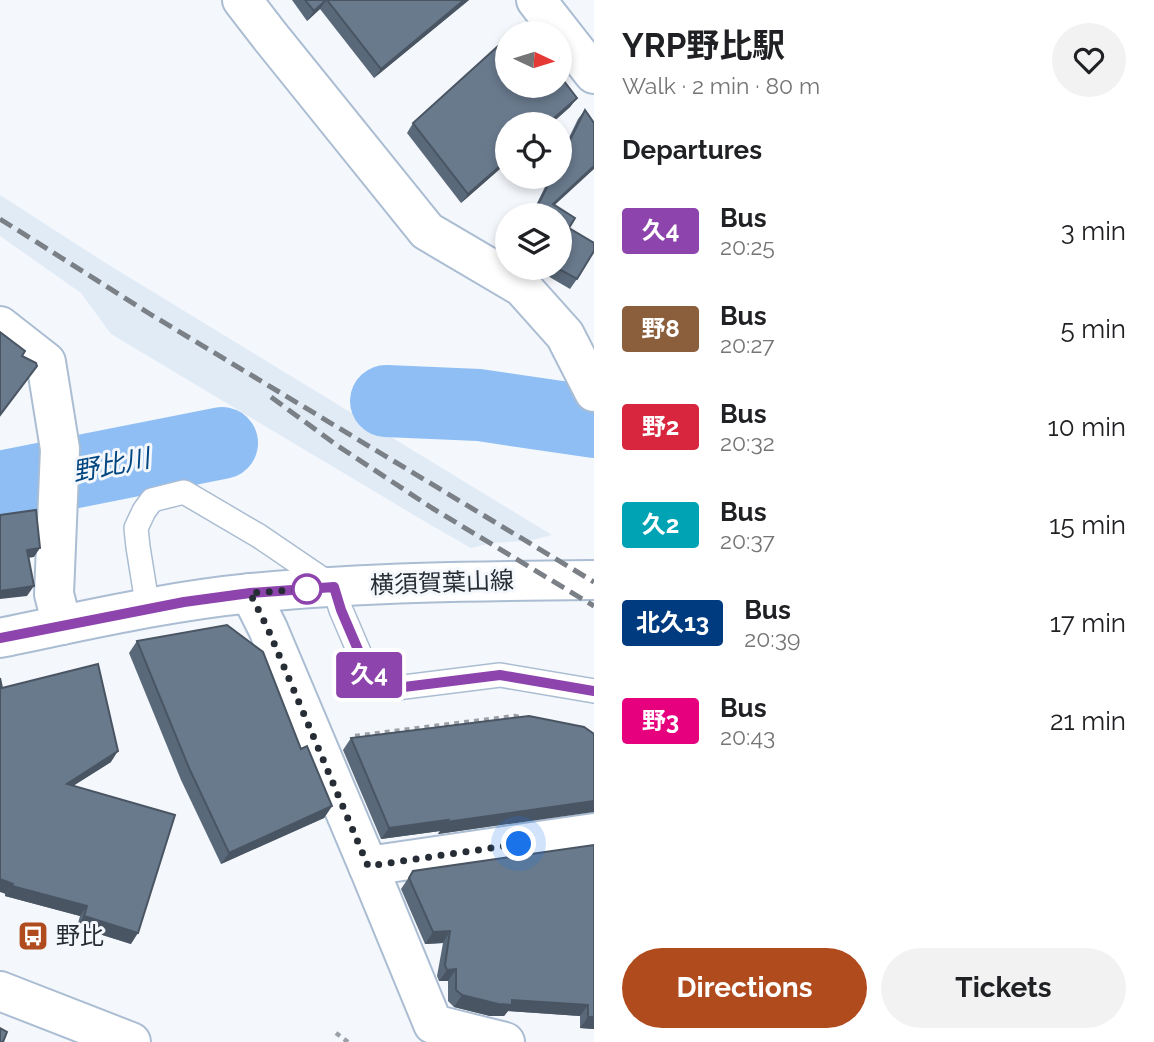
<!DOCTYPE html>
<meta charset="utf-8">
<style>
body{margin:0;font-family:Raleway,"Noto Sans JP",sans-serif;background:#f2f2f2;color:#202124;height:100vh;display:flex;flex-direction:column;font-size:26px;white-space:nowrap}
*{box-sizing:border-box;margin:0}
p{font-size:23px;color:#757577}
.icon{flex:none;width:38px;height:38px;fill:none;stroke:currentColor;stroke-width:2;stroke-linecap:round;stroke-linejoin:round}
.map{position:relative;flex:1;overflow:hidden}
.sheet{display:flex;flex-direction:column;background:#fff;width:560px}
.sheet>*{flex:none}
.badge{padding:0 14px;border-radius:5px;font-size:24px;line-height:46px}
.needle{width:46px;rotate:94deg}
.fabs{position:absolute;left:495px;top:21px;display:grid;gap:14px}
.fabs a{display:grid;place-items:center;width:77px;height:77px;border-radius:50%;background:#fff;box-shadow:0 4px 10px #0003;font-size:35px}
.you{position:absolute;width:35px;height:35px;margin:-18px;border:5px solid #fff;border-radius:50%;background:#1a73e8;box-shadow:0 0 0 10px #1a73e833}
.map>.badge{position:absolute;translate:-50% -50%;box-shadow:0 0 0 4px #fff}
h2{padding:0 28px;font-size:26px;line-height:63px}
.round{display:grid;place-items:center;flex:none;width:74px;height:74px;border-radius:37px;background:#f2f2f2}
.overview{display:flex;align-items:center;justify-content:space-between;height:119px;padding:0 28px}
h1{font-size:33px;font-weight:700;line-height:52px}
.primary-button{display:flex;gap:14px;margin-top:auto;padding:14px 28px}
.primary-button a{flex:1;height:80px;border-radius:42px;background:#b04b1e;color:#fff;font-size:28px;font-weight:700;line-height:80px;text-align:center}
.primary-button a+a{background:#f2f2f2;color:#202124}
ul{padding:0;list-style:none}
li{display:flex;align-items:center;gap:21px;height:98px;padding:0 28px}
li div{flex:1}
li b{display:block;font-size:26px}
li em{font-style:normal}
li .badge{min-width:77px;font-weight:700;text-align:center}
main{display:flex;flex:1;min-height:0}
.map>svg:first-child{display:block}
.built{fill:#e1ebf6}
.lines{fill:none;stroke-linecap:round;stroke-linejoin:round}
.river{stroke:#8ebef4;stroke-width:72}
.service-casing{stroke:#abbdd2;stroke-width:26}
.minor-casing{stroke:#abbdd2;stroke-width:42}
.primary-casing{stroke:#abbdd2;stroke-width:42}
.trunk-casing{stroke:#abbdd2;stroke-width:42}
.path{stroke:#9ca1a7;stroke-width:4.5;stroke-dasharray:5 5;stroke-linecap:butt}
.service{stroke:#fff;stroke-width:23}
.minor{stroke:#fff;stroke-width:38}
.primary{stroke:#fff;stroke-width:38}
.trunk{stroke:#fff;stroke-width:38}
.rail{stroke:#7b8087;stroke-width:5;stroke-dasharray:14 7;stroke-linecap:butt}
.wall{fill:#5a6979}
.shaded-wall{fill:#4a5563}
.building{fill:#697a8d;stroke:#4a5563;stroke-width:2}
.line-casing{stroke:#fff;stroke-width:16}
.line{stroke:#8e44ad;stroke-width:10}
.walk{stroke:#262d35;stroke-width:7;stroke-dasharray:0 12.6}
.stop-dot{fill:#fff;stroke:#8e44ad;stroke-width:3.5}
.labels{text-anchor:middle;stroke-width:6;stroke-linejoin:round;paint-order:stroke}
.street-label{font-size:24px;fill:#262d35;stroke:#f4f7fc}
.poi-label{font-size:24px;fill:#262d35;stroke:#f4f7fc;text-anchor:start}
.water-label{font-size:26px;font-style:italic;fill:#004681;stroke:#f4f7fc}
</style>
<main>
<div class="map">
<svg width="594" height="1042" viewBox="0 0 594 1042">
<rect width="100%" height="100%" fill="#f4f7fc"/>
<path class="built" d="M0,195L104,262L552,535L528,541L491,543L471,548L429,524L111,334L81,293L0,236Z"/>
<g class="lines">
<g class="river">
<path d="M386,401L479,405L594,422"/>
<path d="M0,487L222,443"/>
</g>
<g class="service-casing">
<path id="service" d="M148,609L138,547L136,528L144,511L152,500L184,492L259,536L334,587L341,610L371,680L388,689L500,675L594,691"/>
</g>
<g class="minor-casing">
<g id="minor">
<path d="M242,0L269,35L427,231L522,287L565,335L594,392"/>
<path d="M536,0L594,74"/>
<path d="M0,326L46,362L60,449L54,594L62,625"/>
<path d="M250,593L268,629L368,866L594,833"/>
<path d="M368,866L433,1024L505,1042"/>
</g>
</g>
<g class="primary-casing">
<path id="primary" d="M0,638C83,621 168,601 252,593C366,582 480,581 594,580"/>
</g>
<g class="trunk-casing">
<path id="trunk" d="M0,991L131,1042"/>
</g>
<g class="path">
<path d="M355,736L515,716L523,718"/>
<path d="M336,1033L348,1042"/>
</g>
<use href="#service" class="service"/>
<use href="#minor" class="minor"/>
<use href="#primary" class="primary"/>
<use href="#trunk" class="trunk"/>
<g class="rail">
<path d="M0,219L150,314L594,582"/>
<path d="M271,397L338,446L432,508L594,606"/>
</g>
</g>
<g class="wall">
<path d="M292,0H469L374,78L320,9L307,21Z"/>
<path d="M577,98L570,107L461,203L407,133L413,123Z"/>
<path d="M585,110L555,205L569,228L577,279L570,289L534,268H560V215H531L550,177H560V156L578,119Z"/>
<path d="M137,641L301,749L332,806L324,818L221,864L181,780L129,653Z"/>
<path d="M2,688L111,762L73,786L131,944L77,927L80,916L5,896Z"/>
<path d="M351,738L591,811L438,834L440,831L381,839L343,750Z"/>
<path d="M594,845V1029L580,1028V1016L508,1011L504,1016H490L454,1007L448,1001V981H439L437,976L443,943L425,944L401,889L413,871Z"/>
</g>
<g class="shaded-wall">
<path d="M326,0L320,9L307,21L314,11Z"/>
<path d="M464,0H469L374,78L381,69Z"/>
<path d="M577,98L570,107L551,124H547Z"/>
<path d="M508,159V162L461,203L468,194Z"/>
<path d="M594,166V169L546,213L553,204Z"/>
<path d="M40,548L34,557L21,559L27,550Z"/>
<path d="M34,586L27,596L0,599V591Z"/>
<path d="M118,751L111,762L60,794L67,784Z"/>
<path d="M594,801V812L438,834L446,822Z"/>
<path d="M332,806L324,818L221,864L229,853Z"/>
<path d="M448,820L440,831L381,839L389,828Z"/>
<path d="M0,879L13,884L6,894L0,892Z"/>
<path d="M12,886L87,906L80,916L5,896Z"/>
<path d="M84,916L138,933L131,944L77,927Z"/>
<path d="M450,931L443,943L425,944L433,932Z"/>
<path d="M456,969L448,981H439L447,970Z"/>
<path d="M462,995L512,1000L588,1005L580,1016L508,1011L504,1016H490L454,1007Z"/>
<path d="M588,1017H594V1029L580,1028Z"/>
</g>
<g class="building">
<path d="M305,0H326L314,11Z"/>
<path d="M327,0H464L381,69Z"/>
<path d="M520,25L527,33H511Z"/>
<path d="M508,37V86H560V76L577,98L547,124H508V159L468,194L413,123Z"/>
<path d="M585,110L594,123V166L553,204L575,218L569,228L594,243V251L577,279L557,268H560V215H533L552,177H560V160Z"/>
<path d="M0,332L25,351L22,356L36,363L37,366L0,415Z"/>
<path d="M36,510L40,548L27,550L34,586L0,591V515Z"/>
<path d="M227,625L263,652L301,749L307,746L332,806L229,853L189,768L137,641Z"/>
<path d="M98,664L118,751L67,784L175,815L138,933L84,916L87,906L12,886L13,884L0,879V678L2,688Z"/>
<path d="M529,716L584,727L594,734V801L446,822L448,820L389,828L351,738Z"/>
<path d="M594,845V1017H588V1005L512,1000V1005L498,1004L462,995L456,990V969L447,970L445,965L450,931L433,932L409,878L413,871Z"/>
<path d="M0,1028L7,1032L3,1042H0Z"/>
</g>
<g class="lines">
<g class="line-casing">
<path id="line" d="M0,638L184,602L250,593L334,587L341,610L371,680L388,689L500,675L594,691"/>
</g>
<use href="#line" class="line"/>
<path class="walk" d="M307,589L250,593L268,629L368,866L519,844"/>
</g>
<defs>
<g id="bus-square" transform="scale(1.575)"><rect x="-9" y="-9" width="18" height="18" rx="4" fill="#b04b1e" stroke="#f4f7fc"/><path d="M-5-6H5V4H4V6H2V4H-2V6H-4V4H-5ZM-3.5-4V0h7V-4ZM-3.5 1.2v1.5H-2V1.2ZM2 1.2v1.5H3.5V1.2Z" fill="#fff"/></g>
</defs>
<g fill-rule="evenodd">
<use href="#bus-square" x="33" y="936"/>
</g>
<circle class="stop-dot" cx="307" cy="589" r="14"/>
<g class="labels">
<g class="street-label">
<text transform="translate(442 583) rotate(-2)" y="8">横須賀葉山線</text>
</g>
<g class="poi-label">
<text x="56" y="944">野比</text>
</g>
<g class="water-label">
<text transform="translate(111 465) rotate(-11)" y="9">野比川</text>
</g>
</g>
</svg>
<div class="fabs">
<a><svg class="needle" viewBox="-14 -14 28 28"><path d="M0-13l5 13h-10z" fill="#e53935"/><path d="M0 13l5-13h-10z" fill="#757577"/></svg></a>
<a><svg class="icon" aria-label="locate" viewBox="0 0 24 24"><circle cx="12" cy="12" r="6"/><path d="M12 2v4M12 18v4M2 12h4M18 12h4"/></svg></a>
<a><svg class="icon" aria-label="layers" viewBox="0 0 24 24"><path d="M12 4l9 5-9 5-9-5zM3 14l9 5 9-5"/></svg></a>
</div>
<div class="you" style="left:519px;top:844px"></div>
<b class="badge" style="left:369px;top:675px;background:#8e44ad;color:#fff">久4</b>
</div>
<section class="sheet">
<div class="overview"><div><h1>YRP野比駅</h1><p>Walk · 2 min · 80 m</p></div><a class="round"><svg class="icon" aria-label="heart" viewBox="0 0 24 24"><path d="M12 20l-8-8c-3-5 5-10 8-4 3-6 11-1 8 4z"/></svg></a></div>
<h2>Departures</h2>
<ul>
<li><span class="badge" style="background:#8e44ad;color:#fff">久4</span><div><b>Bus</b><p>20:25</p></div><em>3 min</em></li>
<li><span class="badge" style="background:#8b5e3c;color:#fff">野8</span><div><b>Bus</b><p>20:27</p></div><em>5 min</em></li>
<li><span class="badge" style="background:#d7263d;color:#fff">野2</span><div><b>Bus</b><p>20:32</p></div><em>10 min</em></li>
<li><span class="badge" style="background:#00a3b4;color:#fff">久2</span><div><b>Bus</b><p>20:37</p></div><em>15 min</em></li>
<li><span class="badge" style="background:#003b80;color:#fff">北久13</span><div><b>Bus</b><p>20:39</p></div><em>17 min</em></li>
<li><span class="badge" style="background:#e6007e;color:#fff">野3</span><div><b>Bus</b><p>20:43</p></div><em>21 min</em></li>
</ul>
<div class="primary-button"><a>Directions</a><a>Tickets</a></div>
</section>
</main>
